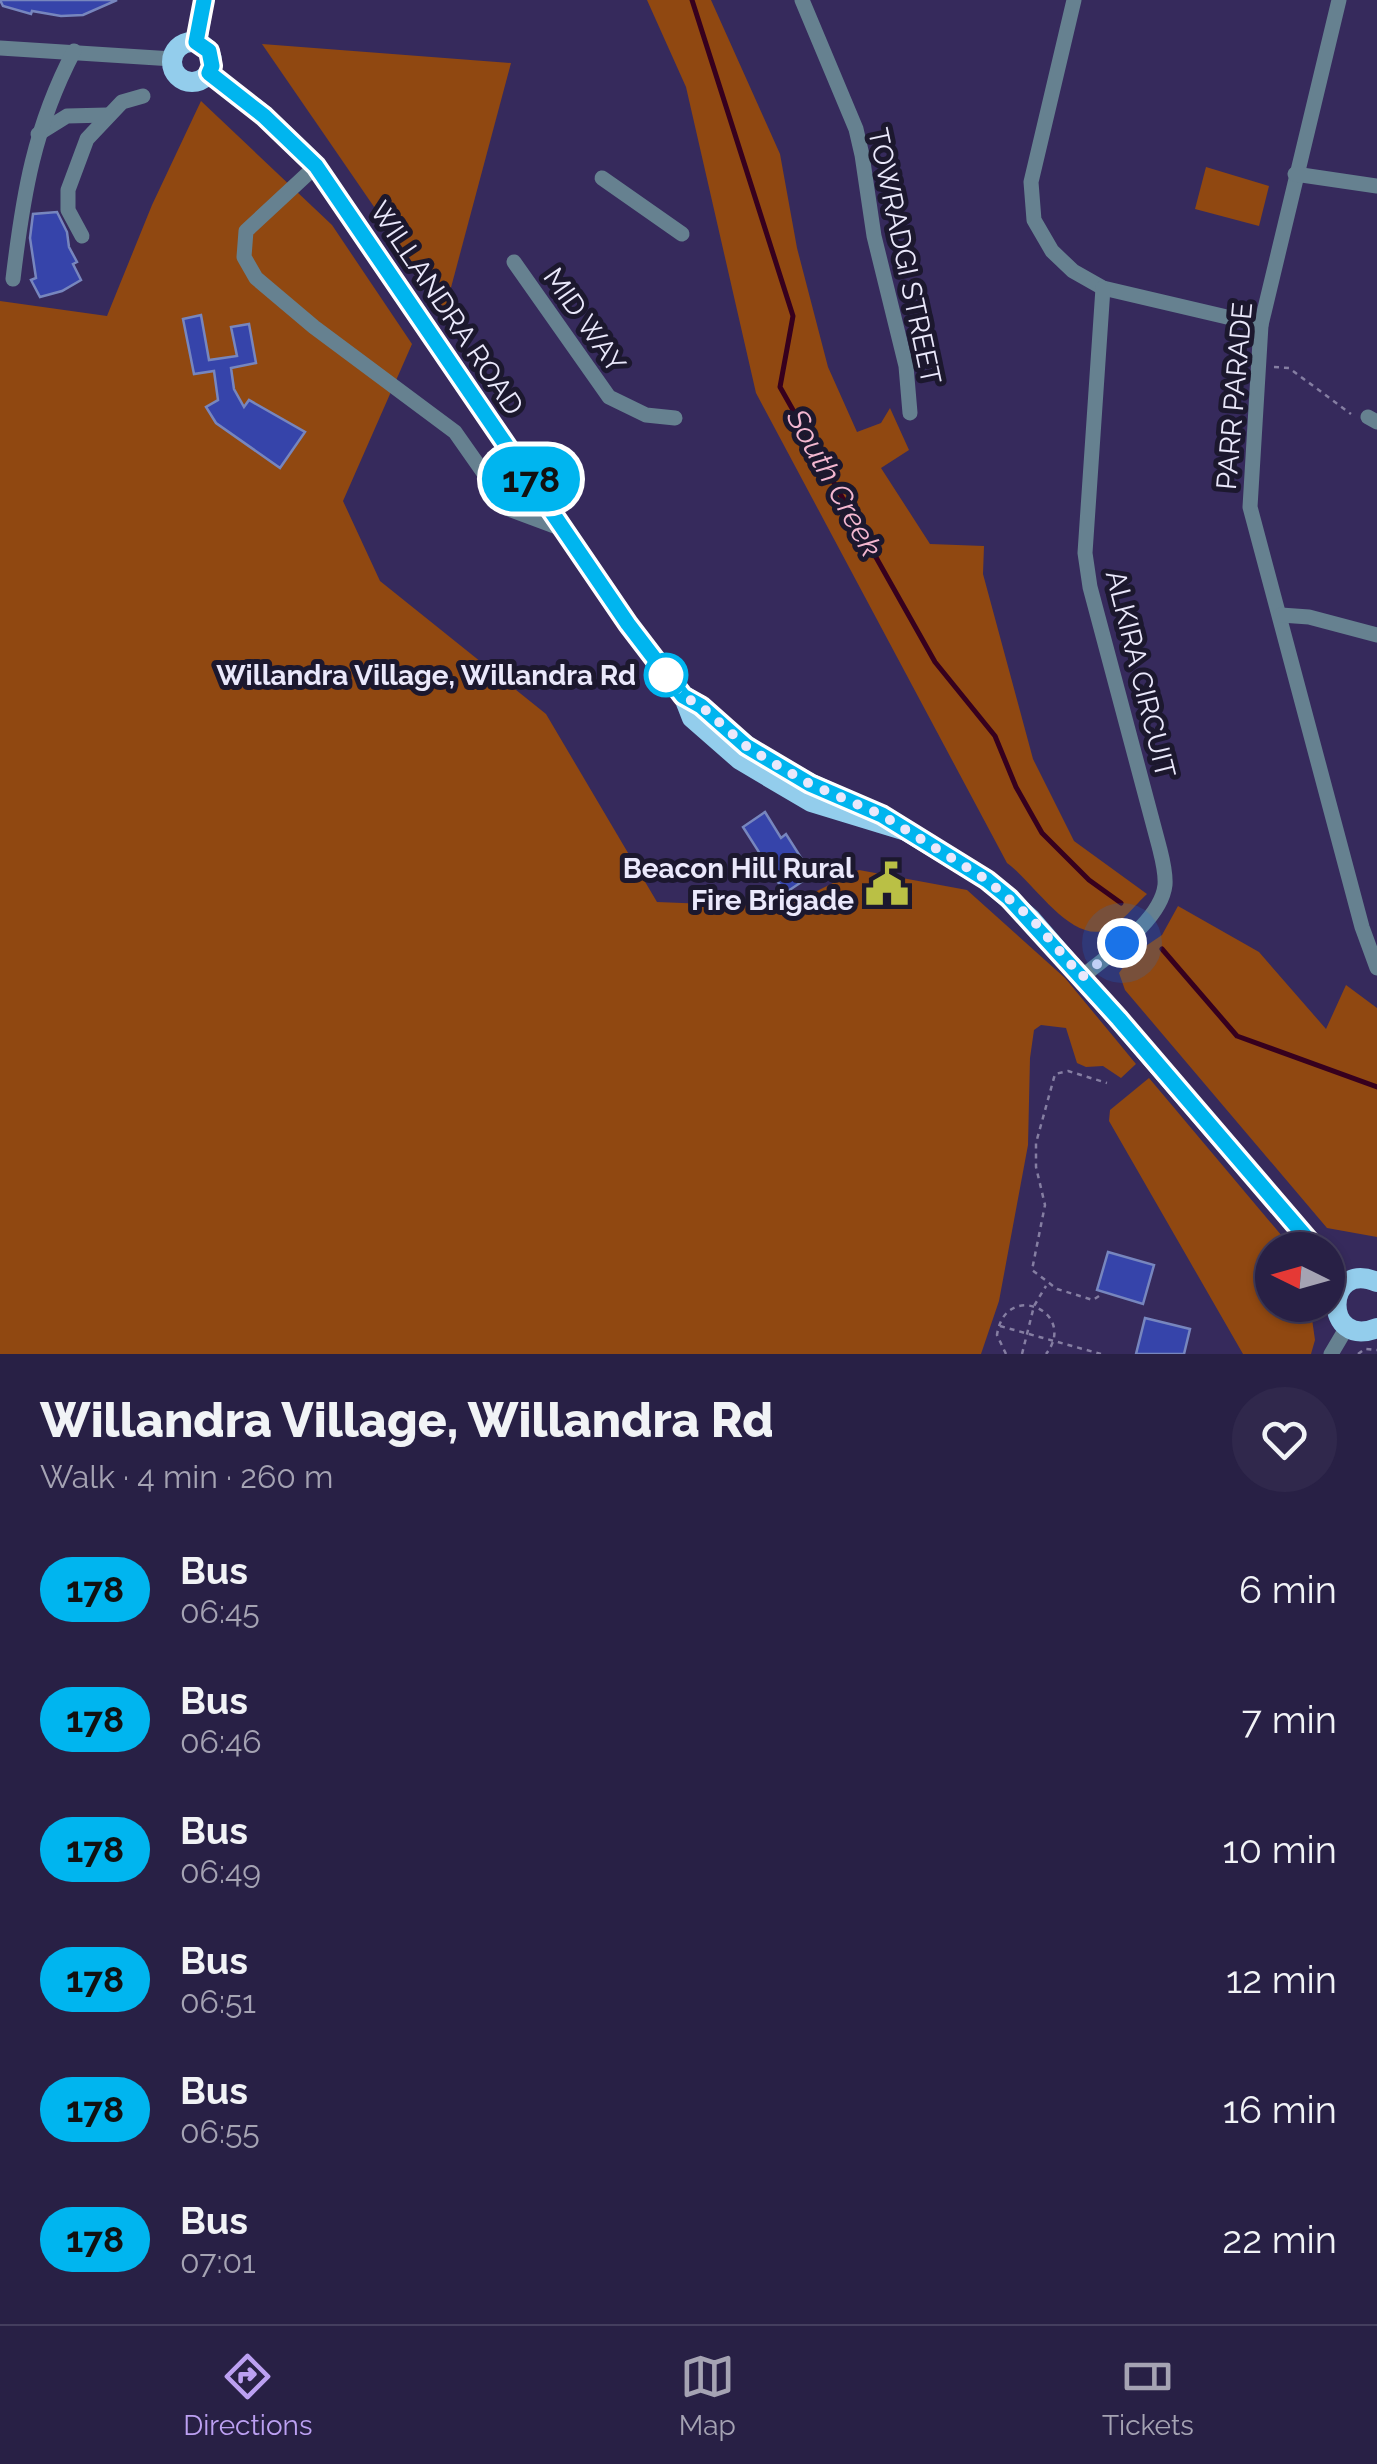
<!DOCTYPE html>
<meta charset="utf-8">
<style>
body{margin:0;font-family:Raleway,sans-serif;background:#30284c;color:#f1f3f6;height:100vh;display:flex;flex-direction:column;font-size:38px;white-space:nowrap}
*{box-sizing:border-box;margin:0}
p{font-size:32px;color:#a5a3b3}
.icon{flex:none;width:55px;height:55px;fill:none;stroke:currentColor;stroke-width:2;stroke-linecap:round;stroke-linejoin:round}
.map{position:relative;height:1354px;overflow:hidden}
.details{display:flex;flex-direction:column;background:#282045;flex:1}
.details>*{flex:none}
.badge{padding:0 20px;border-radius:32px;font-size:35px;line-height:65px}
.needle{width:65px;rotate:275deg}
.fabs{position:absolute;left:1255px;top:1232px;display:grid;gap:20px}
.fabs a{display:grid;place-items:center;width:90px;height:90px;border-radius:50%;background:#282045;box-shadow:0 2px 8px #0004,0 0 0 2px #443e5e;font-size:50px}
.you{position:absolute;width:50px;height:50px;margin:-25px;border:8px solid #fff;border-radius:50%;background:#1a73e8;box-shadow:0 0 0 15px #1a73e833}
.map>.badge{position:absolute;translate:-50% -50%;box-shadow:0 0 0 5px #fff}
.round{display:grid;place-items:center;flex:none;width:105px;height:105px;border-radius:52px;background:#30284c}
.overview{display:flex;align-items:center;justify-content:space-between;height:170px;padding:0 40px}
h1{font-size:48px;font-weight:800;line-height:75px}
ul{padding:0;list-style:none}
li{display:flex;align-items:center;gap:30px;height:130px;padding:0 40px}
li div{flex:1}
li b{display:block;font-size:38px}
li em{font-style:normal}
li .badge{min-width:110px;font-weight:700;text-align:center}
.tab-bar{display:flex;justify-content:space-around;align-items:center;height:140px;border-top:2px solid #443e5e;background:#282045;font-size:28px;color:#a5a3b3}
.tab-bar a{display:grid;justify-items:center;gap:5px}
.tab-bar .on{color:#bca0f2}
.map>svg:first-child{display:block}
.green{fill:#904811}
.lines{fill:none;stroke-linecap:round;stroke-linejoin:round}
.stream{stroke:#37001e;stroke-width:5}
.building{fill:#3644aa;stroke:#7786be;stroke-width:2.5}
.path{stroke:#857ea2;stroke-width:2.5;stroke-dasharray:5 5;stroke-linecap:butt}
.minor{stroke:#668190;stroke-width:15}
.major{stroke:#93cdec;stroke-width:20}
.line-casing{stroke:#fff;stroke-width:22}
.line{stroke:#00b5ef;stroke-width:15}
.walk{stroke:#eae8fb;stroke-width:10;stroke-dasharray:0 18}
.stop-dot{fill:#fff;stroke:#00b5ef;stroke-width:5}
.labels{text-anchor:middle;stroke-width:10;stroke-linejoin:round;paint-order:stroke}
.street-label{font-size:28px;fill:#eae8fb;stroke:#1c182e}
.stop-label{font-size:28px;font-weight:bold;fill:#eae8fb;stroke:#1c182e;text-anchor:end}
.poi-label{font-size:28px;font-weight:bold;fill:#eae8fb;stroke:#1c182e;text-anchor:end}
.water-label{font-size:30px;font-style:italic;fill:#f3b7d0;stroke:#1c182e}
</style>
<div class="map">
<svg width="1377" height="1354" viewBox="0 0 1377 1354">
<rect width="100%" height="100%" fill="#362a5c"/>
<g class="green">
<path d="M647,0H711L780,154L797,248L828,367L857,432L881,423L890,408L909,450L881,468L930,544L984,546L983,574L1033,759L1074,841L1147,894C1136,904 1120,925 1106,930C1070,943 1033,881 1007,863L756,393L686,87Z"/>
<path d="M262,44L511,63L445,310Z"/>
<path d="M201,101L332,225L412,344L343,501L380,581L546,714L657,902L785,907L859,870L967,890L1065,978L1136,1064L1121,1078L1103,1066L1086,1067L1077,1063L1066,1028L1041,1025L1034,1030L1030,1058L1028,1145L999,1301L981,1354H0V301L107,316L152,205Z"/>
<path d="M1206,167L1269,186L1259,226L1195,209Z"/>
<path d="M1178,906L1259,952L1326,1029L1346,985L1377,1008V1237L1327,1228L1125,990L1119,973L1131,956L1162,935Z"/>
<path d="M1149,1078L1287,1242L1291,1250H1272V1305H1310L1315,1340L1311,1354H1243L1109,1121L1110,1110Z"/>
</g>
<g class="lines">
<g class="stream">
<path d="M692,0L793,316L780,387L935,662L995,736L1016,787L1042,833L1089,880L1121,903"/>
<path d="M1162,949L1237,1036L1377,1087"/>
</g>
</g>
<g class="building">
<path d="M0,0H117L83,15L61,16L32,11L31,14L3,6Z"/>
<path d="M57,212L67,232L69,247L77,262L73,264L81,280L62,291L40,297L31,280L36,278L30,238L33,214Z"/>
<path d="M201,315L209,360L237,356L231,327L249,324L256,363L231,368L234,389L244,407L249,400L305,432L280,468L216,423L206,407L218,400L214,371L194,374L183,319Z"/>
<path d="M765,812L781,838L786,834L812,875L785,893L743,827Z"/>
<path d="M1108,1252L1154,1265L1143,1304L1097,1290Z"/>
<path d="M1145,1318L1190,1329L1184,1354H1136Z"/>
</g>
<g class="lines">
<g class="path">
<path d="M1274,367L1289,368L1351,414"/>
<path d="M1099,1296L1093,1300L1057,1289L1032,1270L1045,1205L1036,1167V1143L1055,1074L1068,1071L1107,1083"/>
<path d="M1000,1326L1101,1354"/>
<path d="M1006,1354L997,1335C1005,1279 1079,1312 1046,1354"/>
<path d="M1022,1354L1034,1306L1046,1286"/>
<path d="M1358,1354L1365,1349L1377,1350"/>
</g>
<g class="minor">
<path d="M802,0L856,129L862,155L874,236L906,366L910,413"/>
<path d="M1074,0L1031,182L1034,220L1052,251L1073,271L1103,288L1261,325"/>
<path d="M1339,0L1261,325L1250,507L1362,927L1377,968"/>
<path d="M0,48L173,59"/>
<path d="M38,134L67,116L107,115"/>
<path d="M316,166L246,231L244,257L256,278L314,327L455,432L509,509L565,530"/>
<path d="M1295,174L1377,186"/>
<path d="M602,178L682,234"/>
<path d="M82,236L68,210V190L87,139L122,102L143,96"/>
<path d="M514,262L609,397L646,415L675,418"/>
<path d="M13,279C23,195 34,127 74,51"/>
<path d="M1368,417L1377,422"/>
<path d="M1281,615L1309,617L1377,635"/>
<path d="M1082,977C1108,955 1161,921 1165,885C1166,872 1162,858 1159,846L1090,587L1085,553L1103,288"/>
<path d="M1331,1354L1347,1327"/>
</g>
<g class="major">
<path d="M197,42L204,0"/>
<circle cx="192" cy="62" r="20"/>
<path d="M209,73L265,116L316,166L628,624L683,695L692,718L740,760L811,802L906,831"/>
<path d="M683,695C707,709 724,729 746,745C783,773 824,790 866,808"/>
<path d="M896,825L987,880L1031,919L1317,1250"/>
<path d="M1328,1263L1343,1285"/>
<path d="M1377,1282C1323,1259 1323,1350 1377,1328"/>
</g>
</g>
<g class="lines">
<g class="line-casing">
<path id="line" d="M204,0L196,42L209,51L212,66L209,73L264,116L316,166L628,624L683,696L701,706L746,746L810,784L882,815L987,880L1009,898L1119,1019L1317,1250"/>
</g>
<use href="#line" class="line"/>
<path class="walk" d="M666,675L683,696L701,706L746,746L768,760L810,784L882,815L987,880L1032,919L1082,977L1122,943"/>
</g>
<defs>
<g id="civic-bare" transform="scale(3.45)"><path d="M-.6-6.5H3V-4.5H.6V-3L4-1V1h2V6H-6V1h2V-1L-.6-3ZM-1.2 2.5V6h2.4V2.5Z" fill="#bac045" stroke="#1c182e" stroke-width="2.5" paint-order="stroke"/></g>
</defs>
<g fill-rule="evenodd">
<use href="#civic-bare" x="887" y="884"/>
</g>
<circle class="stop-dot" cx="666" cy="675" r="20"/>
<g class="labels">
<g class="street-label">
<text transform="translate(905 256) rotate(78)" y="10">TOWRADGI STREET</text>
<text transform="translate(447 308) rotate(56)" y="10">WILLANDRA ROAD</text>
<text transform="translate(585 320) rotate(55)" y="10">MID WAY</text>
<text transform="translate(1234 396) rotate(-85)" y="10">PARR PARADE</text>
<text transform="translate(1141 674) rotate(76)" y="10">ALKIRA CIRCUIT</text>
</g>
<g class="stop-label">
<text x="636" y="685">Willandra Village, Willandra Rd</text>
</g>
<g class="poi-label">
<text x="854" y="878">Beacon Hill Rural<tspan x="854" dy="32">Fire Brigade</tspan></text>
</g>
<g class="water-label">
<text transform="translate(834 483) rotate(61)" y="10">South Creek</text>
</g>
</g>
</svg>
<div class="fabs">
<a><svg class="needle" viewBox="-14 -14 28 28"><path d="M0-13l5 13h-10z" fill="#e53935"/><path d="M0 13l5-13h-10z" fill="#a5a3b3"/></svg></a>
</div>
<div class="you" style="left:1122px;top:943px"></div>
<b class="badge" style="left:531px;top:479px;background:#00b5ef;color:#111">178</b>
</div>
<section class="details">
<div class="overview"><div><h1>Willandra Village, Willandra Rd</h1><p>Walk · 4 min · 260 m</p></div><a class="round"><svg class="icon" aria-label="heart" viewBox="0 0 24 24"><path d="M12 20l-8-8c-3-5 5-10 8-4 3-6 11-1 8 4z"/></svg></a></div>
<ul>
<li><span class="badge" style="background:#00b5ef;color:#111">178</span><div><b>Bus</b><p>06:45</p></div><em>6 min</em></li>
<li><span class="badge" style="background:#00b5ef;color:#111">178</span><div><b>Bus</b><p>06:46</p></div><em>7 min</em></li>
<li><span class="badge" style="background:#00b5ef;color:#111">178</span><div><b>Bus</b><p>06:49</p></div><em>10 min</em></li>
<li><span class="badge" style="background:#00b5ef;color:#111">178</span><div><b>Bus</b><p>06:51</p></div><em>12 min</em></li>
<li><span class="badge" style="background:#00b5ef;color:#111">178</span><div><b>Bus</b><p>06:55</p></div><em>16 min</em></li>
<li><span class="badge" style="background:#00b5ef;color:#111">178</span><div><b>Bus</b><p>07:01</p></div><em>22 min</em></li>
</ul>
</section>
<nav class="tab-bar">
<a class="on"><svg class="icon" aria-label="directions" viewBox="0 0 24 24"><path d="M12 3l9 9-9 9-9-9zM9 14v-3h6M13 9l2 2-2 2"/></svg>Directions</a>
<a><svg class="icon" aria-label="map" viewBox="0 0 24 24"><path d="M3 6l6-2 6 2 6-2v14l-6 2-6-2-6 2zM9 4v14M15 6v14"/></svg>Map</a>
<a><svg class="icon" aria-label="tickets" viewBox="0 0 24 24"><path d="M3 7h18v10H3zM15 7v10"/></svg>Tickets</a>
</nav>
